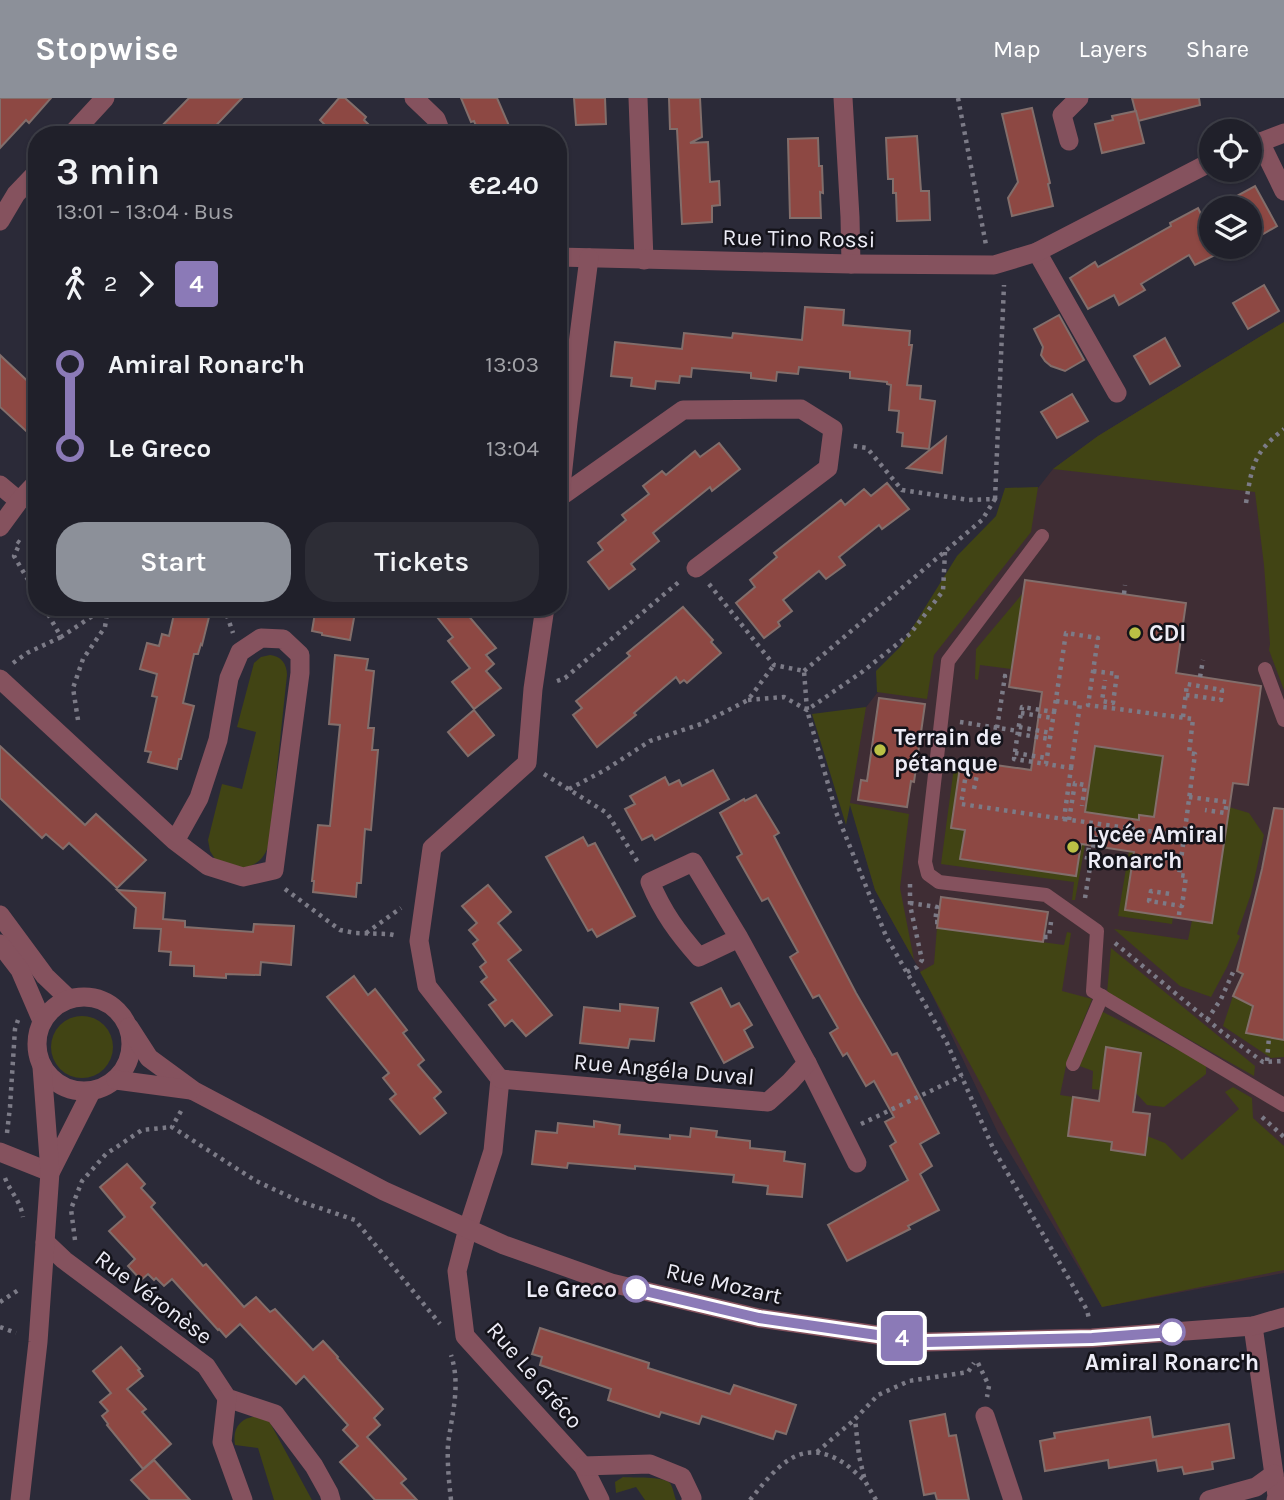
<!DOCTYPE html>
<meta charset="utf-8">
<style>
body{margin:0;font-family:Karla,sans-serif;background:#2d2d36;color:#f1f3f6;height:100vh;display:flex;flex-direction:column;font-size:26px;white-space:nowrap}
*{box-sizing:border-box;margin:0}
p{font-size:23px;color:#a2a3a8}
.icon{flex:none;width:38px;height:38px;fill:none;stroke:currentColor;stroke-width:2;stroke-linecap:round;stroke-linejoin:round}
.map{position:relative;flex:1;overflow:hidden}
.panel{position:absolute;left:28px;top:28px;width:539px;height:490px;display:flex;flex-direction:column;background:#20202a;border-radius:28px;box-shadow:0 2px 5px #0004,0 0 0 2px #3d3e47}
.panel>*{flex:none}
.badge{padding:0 14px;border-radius:5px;font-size:24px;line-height:46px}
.buttons{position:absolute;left:1199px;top:21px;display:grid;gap:14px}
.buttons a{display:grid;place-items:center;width:63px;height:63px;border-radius:50%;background:#20202a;box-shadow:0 2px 5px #0004,0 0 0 2px #3d3e47;font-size:35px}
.map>.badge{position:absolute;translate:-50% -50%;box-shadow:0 0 0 4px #fff}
.legs{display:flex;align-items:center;gap:10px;height:77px;padding:0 28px;font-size:23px}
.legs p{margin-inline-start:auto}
.summary{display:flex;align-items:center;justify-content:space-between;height:119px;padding:0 28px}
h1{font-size:38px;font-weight:600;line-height:52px}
.cta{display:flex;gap:14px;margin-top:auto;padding:14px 28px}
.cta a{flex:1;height:80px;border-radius:28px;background:#8c9099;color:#fff;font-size:28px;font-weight:600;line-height:80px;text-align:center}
.cta a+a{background:#2d2d36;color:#f1f3f6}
ul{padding:0 28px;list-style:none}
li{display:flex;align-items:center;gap:24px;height:84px;font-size:26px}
li i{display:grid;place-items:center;width:10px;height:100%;margin:0 9px;background:currentColor}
li i::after{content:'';width:18px;height:18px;margin:-9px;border:5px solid;border-radius:50%;background:#20202a}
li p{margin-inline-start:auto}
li:first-child i{background:linear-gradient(#0000 50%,currentColor 0)}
li:last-child i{background:linear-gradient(currentColor 50%,#0000 0)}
header{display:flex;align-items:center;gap:42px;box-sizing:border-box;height:98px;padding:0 35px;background:#8c9099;color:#fff}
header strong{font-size:33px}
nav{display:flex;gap:38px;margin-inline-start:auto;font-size:24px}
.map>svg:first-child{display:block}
.education{fill:#3f2d34}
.green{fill:#414414}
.building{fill:#8d4843;stroke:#826e6b;stroke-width:2;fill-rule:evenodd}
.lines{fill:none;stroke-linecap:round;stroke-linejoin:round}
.path{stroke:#7c7b87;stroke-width:4.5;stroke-dasharray:3.5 5;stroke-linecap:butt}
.service{stroke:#85525e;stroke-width:14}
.minor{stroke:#85525e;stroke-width:19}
.tertiary{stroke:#85525e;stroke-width:19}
.line-1-casing{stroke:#fff;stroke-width:16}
.line-1{stroke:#8b7ab7;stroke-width:10}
.poi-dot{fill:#bac045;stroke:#14131a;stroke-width:2.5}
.stop-1-dot{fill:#fff;stroke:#8b7ab7;stroke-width:3.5}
.labels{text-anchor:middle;stroke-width:5;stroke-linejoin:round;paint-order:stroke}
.street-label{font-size:23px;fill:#edecf6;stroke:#14131a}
.poi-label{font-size:23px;font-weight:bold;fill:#edecf6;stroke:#14131a;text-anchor:start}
.stop-label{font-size:23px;font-weight:bold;fill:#edecf6;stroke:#14131a;text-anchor:end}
</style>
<header>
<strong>Stopwise</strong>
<nav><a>Map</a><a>Layers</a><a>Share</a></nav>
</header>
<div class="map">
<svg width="1284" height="1402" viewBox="0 0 1284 1402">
<rect width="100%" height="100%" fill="#2b2a38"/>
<path class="education" d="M1284,224V1175L1102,1209L998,1035L925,882L875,792L834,650L1053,371L1098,338Z"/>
<g class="green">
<path d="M1284,224V592L1269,552L1270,546L1264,467L1255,394L1053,371L1098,338Z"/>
<path d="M1038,389L1031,434L934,557L927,601L877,594L876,573L901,548L957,458L996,418L1005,390Z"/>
<path d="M1023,495L1011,571L980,567L978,582L975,581L976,551Z"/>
<path d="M270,557C281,558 287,566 287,577L269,745C266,758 258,767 244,770L215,761L210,753L208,742L222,686L242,691L256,634L237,629L254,565L261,559Z"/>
<path d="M866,609L850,705L909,716L900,790L914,862L875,792L850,707L846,727L812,616Z"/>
<path d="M1095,648L1163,658L1154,719L1140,717L1139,722L1085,714Z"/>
<path d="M955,662H961L951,730L965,732L960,761L1075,778L1081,746L1085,747L1075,802H1072L1074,784L941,766Z"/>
<path d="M1229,709L1249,715L1264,737L1251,796L1237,836L1240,838L1227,869L1211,899L1180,888L1114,831L1188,842L1192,822L1212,825Z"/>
<path d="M1129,753H1134L1125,812L1173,819L1172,826L1118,818Z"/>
<path d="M937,830L1064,847L1067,834L1071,835L1062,893L1092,901L1067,963L1060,997L1073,999L1068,1038L1112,1044V1052L1144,1057L1147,1038L1165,1045L1182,1062L1239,1011L1225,994L1233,989L1252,1000L1253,1020L1284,1048V1172L1102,1209L920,874L934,866Z"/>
<path d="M1111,850L1255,968L1254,978L1107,895Z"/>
<path d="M1233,898L1253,908L1247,935L1284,942V959L1271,960L1223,928Z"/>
<path d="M1101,913L1206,966V976L1164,1009L1147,1007L1135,994L1141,954L1106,950L1101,992L1092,991L1093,973L1077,967Z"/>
<circle cx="82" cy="949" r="31"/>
<path d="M259,1318L268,1321L312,1402H274L258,1350L235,1347C232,1329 241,1319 259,1318Z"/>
<path d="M623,1379C633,1380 663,1378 670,1385C673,1389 674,1397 676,1402H645L636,1389L616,1395L615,1384Z"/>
</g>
<g class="building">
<path d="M0,0H51L29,25L26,22L0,50Z"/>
<path d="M189,0H242L207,37H153Z"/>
<path d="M339,0H345L366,19L364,22L379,37H335L320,22Z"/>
<path d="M461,0H497L513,37H480L474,23L471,24Z"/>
<path d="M574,0H605L606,26L576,27Z"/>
<path d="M669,0H700L702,39L690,45L708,44L710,84L719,83L720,107L712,108V124L682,126L677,31H670Z"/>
<path d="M1132,0H1199L1200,7L1138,23Z"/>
<path d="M1032,10L1050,85L1048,86L1053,108L1012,118L1008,100L1018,84L1002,16Z"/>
<path d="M1136,13L1144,45L1102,55L1095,26L1113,22L1112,18Z"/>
<path d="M917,38L921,93H929L930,122L897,123L896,95H893V81H888L886,40Z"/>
<path d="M818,40L819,68H822L823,95L820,94L821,120H790L788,41Z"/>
<path d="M1255,88L1277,128L1251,143L1250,140V110H1215Z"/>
<path d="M1198,110L1202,118L1211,113V149H1231L1195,167L1189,157L1141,186L1145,192L1119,207L1114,197L1088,211L1070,180L1095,164L1098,169L1171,128L1170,125Z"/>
<path d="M1264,187L1279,213L1248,231L1233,205Z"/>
<path d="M805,209L844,212L843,227L910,233L909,247H912L907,287L921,288L920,301L935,303L929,351L902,348L903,335L897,334L899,313L889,312L891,287L887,286V284L850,280V274L799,269L798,276L777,274L776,283L751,280V275L692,270L691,279L680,278L679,285L656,283L655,291L631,288L632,280L611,278L615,244L682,251L684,235L732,240L733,235L802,242Z"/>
<path d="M1059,217L1084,262L1065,273L1051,268L1045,263L1041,257L1043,249L1034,231Z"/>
<path d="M1165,240L1180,268L1150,286L1134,258Z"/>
<path d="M0,257L37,292V343L0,309Z"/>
<path d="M1072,296L1088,323L1057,340L1041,314Z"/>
<path d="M946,339L942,375L907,370Z"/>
<path d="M719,345L740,371L712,393L710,389L653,435L659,443L631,466L635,471L609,491L588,464L603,452L598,445L626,422L622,417L649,396L643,388L662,373L666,377L695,353L700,359Z"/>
<path d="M887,385L909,411L882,431L879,427L839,459L845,467L826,481L819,473L783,502L792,513L778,524L780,528L764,540L736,505L755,489L750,482L777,459L774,455L841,402L845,407L864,391L871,398Z"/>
<path d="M1025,482L1186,505L1176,575L1261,588L1248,687L1233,685L1212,825L1125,812L1134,754L1081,746L1076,778L960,761L965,732L951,730L961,662L1031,672L1042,594L1009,589ZM1095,648L1163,658L1154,719L1139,717V722L1085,714Z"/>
<path d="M316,509H356L350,542L322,537V535L312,533Z"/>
<path d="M429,509H461L496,550L486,557L494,566L486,573L501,590L474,611L452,584L470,570L448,543L453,539Z"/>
<path d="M683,509L713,542L711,544L721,555L687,585L684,582L680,585L676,579L634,615L636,617L597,649L573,617L582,610L576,603L630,558L627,555Z"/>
<path d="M175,512L209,519L202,547L201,546L198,556H194L183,605L194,608L181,661H179L177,671L148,664L151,654L145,653L157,599L152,598L157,576L140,571L147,545L159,548L162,536L169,538Z"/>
<path d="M335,557L368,561L366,572L374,573L368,630H374L372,652H378L371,732L365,731L361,785H357L356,799L313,794L314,783H312L318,727L330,728L340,627L329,626Z"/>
<path d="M879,600L925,606L914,684L911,683L907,709L858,702L861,682L867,683Z"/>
<path d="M474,612L494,637L468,658L448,634Z"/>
<path d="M0,648L85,727L96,716L146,762L117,790L69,745L63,751L46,736L42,740L0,700Z"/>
<path d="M713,672L729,701L655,742L652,737L642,742L625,711L635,706L630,698L665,679L669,687L679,682L682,688Z"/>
<path d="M756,697L779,735L774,738L856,895L892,957L897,955L939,1035L920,1046L932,1068L920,1076L939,1112L908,1128L910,1131L847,1163L828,1127L908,1082L890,1048L896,1044L885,1024L894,1019L874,983L866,988L847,955L843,958L830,935L838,930L819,897L813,900L790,859L798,854L768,800L762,803L737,759L742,756L720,715L744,701L745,703Z"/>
<path d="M1274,710L1284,711V942L1246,935L1253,908L1233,898L1243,876L1237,873L1262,771Z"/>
<path d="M583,739L588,748L595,745L635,818L597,839L592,831L588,833L546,759Z"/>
<path d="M488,787L511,814L498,825L521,852L508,862L552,917L526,938L512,922L505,928L489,907L496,902L481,884L487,879L480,869L486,864L473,846L478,842L469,832L477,825L462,808Z"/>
<path d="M117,792L165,795L163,821L185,823V829L253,834L254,826L294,828L291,867L261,864L260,877L226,876V880L194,878V868L170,867L171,854L159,853L161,831L134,830L136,810Z"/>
<path d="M941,799L1048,814L1043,844L937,830Z"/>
<path d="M354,878L368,897L375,891L407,932L403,935L424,962L418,967L441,994L434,1000L446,1015L420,1036L390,1001L396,996L383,980L389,975L327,899Z"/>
<path d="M721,890L731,909L739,905L752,927L744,932L753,949L724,965L691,905Z"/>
<path d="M620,906L658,910L654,943L630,941L628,950L580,945L584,909L620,913Z"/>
<path d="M1106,949L1141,955L1133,1014L1150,1016L1145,1057L1111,1052L1112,1044L1068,1038L1073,999L1099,1003Z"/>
<path d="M594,1023L620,1027L619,1036L670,1041V1037L690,1039L691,1030L717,1033L716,1039L750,1043V1050L785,1054L784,1063L805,1066L802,1099L767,1096L768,1088L733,1084L734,1077L635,1068V1071L568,1065L567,1070L532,1066L536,1033L557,1035L558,1025L594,1029Z"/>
<path d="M127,1066L145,1086L141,1090L155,1105L151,1109L203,1168L206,1166L244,1209L256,1199L270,1214L275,1211L313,1252L323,1243L338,1259L337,1260L383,1311L374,1320L380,1327L367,1339L406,1381L401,1385L417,1402H375L340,1364L358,1348L343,1332L348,1327L304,1278L296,1286L240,1226L226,1239L219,1231L218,1232L172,1181L164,1188L156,1180L154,1182L148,1176L141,1182L128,1168L135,1161L109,1133L125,1119L100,1089Z"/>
<path d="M540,1230L649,1265L648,1270L730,1296L734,1287L796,1307L786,1336L776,1333L773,1341L702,1318L699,1326L661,1314L659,1319L608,1302L611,1291L540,1267L542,1259L532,1256Z"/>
<path d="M121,1249L140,1271L138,1272L143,1278L127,1291L146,1311L142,1314L171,1346L143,1371L107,1327L108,1326L102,1318L108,1313L100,1304L111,1295L93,1273Z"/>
<path d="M945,1316L949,1338L956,1337L969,1402H937L935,1395L924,1397L910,1323Z"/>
<path d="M1150,1319L1153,1339L1229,1326L1234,1360L1212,1364L1213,1371L1184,1376L1182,1369L1158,1373L1156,1362L1109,1370L1108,1362L1045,1373L1040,1343L1055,1340L1054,1335Z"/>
<path d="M154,1362L190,1402H150L131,1382Z"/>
</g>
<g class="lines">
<g class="path">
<path d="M958,0L986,147"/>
<path d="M995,401L1004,187"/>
<path d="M1246,405C1252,368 1253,355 1284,331"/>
<path d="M17,443L20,445L14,458L37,497"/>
<path d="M709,486L774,567L804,573L807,612L836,714L886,838L947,945L993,1050L1087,1212L1089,1221"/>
<path d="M1124,496L1125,487"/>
<path d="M44,509L61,539L106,509"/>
<path d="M224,509L233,535"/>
<path d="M13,565L27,555L61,539"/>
<path d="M804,573L982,422L995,401L969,402L902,392L867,350L853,348"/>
<path d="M1093,573L1117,576L1113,605L1102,603L1105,582"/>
<path d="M1200,579L1203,562"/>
<path d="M557,583L565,580L680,483"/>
<path d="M1186,597L1202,599"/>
<path d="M748,602L784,599L807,612L862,574L910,536L943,493L945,454"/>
<path d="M1056,603L1080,606L1071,670"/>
<path d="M1054,614L1066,535L1098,540L1088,607L1193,621L1189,655L1195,656L1179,777L1186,778L1182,808L1149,803L1151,793L1171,796"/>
<path d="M1021,615L1053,620"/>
<path d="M1183,619L1187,586L1222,592L1221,602L1201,599"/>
<path d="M78,622L73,590L83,561L105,529L108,509"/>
<path d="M960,624L1018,633L1014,661L1046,666L1054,614L1022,609L1018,633"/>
<path d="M1019,629L1051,635"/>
<path d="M997,630L1005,578H1001"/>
<path d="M1018,636L1050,641"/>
<path d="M1015,655L1047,660"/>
<path d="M544,676L607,715L639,766"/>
<path d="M569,691L605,672L650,643L701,626L748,602L774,567"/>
<path d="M974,691L978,672L967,670L961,706L1064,721L1071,670L1046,666"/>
<path d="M1189,699L1227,704L1225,715L1205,712"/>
<path d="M1064,721L1184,738"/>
<path d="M1069,722L1075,685L1085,687L1082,708"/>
<path d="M1091,766L1086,765L1091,738L1095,739"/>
<path d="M285,791L340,832L355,835L389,836L398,838"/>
<path d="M1085,800L1097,726"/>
<path d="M910,805L937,809L935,824H937"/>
<path d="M1179,817L1180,808"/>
<path d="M366,835L401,810"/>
<path d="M1044,839H1049L1051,824"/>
<path d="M1115,845L1222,934L1263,964L1284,963"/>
<path d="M907,874L917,869L922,862L910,807V786"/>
<path d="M1207,922L1221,901L1234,872"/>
<path d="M1267,963L1269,939"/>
<path d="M181,1013L172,1029L256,1083L299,1103L355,1122L440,1226"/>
<path d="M1262,1019L1284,1039"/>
<path d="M861,1026L962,978"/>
<path d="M7,1035L10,1009L15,931L18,922"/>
<path d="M5,1080C11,1095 20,1102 23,1119"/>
<path d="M75,1142L71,1111L82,1083L106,1056L142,1032L172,1029"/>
<path d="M0,1204L20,1191"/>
<path d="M0,1229L16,1235"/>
<path d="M978,1265L989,1288L987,1299"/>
<path d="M817,1354L855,1321"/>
<path d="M451,1402C449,1384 447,1364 448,1346C452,1316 461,1287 451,1257"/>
<path d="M750,1402C776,1370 800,1337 844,1365C851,1370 858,1377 865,1383"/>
<path d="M876,1402L865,1383L859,1358L855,1321L878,1297L909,1283L968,1274L974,1265"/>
</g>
<g class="service">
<path d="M1042,438L948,563L925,764L928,776L939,784L1046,797L1097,833L1093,893L1284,1007"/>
<path d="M1265,571L1284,622"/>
<path d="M1073,966L1102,898"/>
</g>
<g class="minor">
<path d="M414,0L436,21L442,37"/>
<path d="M638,0L644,162"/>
<path d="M843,0L850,119L851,166"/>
<path d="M71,37L105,0"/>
<path d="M1069,43L1062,17L1079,0"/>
<path d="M1260,44L1284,93"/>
<path d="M1250,48L1284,35"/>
<path d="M0,123L16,96L37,74"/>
<path d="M1037,154L1117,295"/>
<path d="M558,159L851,166L994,167L1037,154L1211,64"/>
<path d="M0,387L19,403"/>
<path d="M560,399L683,312L801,311L833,331L828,370L696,470"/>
<path d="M559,407L568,324L589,160"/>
<path d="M0,429L19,403L37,384"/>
<path d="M545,509L533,591L527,665L432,750L419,843L427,888L500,981L493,1053L468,1130L457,1173L465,1238L583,1368L600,1402"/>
<path d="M0,581L175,743L208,768L243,779L274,772L300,575V557L283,541L261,540L240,554L229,580L218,642L199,700L175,743"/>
<path d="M807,965L857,1065"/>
<path d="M500,981L768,1004L790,984L807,965L739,840L699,859C678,835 663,815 650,784L693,764L739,840"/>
<path d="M0,1054L50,1074"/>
<path d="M45,1144L64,1162L206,1268L227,1300L275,1316L314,1368L329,1395L331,1402"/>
<path d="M1253,1228L1277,1398L1276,1402"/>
<path d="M227,1300L222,1344L243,1402"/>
<path d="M985,1318L1013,1402"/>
<path d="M583,1368L650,1366L682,1379L692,1400L691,1402"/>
<path d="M1209,1402L1256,1389L1274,1376"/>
</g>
<g class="tertiary">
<path d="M0,817L45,878L69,901"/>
<path d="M0,846L20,872L42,923"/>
<circle cx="84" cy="946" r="47"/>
<path d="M129,929L149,960L194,993L384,1093L504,1147L611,1185L759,1220L926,1244L1092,1240L1253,1228L1284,1219"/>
<path d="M116,982L191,992"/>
<path d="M51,1073L91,994"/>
<path d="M20,1402L38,1244L50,1074L42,969"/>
</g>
</g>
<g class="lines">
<g class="line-1-casing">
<path id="line-1" d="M636,1191L759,1220L926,1244L1092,1240L1172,1234"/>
</g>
<use href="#line-1" class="line-1"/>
</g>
<g class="poi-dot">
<circle cx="1135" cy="535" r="7"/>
<circle cx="880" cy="652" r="7"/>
<circle cx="1073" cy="749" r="7"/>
</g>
<g class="stop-1-dot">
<circle cx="636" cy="1191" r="12"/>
<circle cx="1172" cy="1234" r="12"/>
</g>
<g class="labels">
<g class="street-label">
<text transform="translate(799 140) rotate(1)" y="8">Rue Tino Rossi</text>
<text transform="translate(664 971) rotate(5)" y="8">Rue Angéla Duval</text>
<text transform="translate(724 1185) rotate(13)" y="8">Rue Mozart</text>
<text transform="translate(154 1199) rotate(37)" y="8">Rue Véronèse</text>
<text transform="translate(535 1277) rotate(49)" y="8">Rue Le Gréco</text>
</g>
<g class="poi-label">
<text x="1149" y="543">CDI</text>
<text x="894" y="647">Terrain de<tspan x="894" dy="26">pétanque</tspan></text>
<text x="1087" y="744">Lycée Amiral<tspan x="1087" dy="26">Ronarc'h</tspan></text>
</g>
<g class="stop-label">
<text x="617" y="1199">Le Greco</text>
<text x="1172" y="1272" text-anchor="middle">Amiral Ronarc'h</text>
</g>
</g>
</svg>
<div class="buttons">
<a><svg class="icon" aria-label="locate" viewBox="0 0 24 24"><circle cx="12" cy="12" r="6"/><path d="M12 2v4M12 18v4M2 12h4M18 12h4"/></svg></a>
<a><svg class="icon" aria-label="layers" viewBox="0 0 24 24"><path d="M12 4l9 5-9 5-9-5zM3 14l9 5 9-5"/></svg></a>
</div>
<b class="badge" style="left:902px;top:1240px;background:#8b7ab7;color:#fff">4</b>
<section class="panel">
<div class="summary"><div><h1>3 min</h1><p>13:01 – 13:04 · Bus</p></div><b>€2.40</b></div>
<div class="legs"><svg class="icon" aria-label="walk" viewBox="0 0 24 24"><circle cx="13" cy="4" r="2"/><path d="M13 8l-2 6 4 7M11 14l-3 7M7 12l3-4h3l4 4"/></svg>2<svg class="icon" aria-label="forward" viewBox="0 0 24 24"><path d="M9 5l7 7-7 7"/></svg><b class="badge" style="background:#8b7ab7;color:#fff">4</b></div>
<ul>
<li><i style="color:#8b7ab7"></i><b>Amiral Ronarc'h</b><p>13:03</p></li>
<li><i style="color:#8b7ab7"></i><b>Le Greco</b><p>13:04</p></li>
</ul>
<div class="cta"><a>Start</a><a>Tickets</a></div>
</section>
</div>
